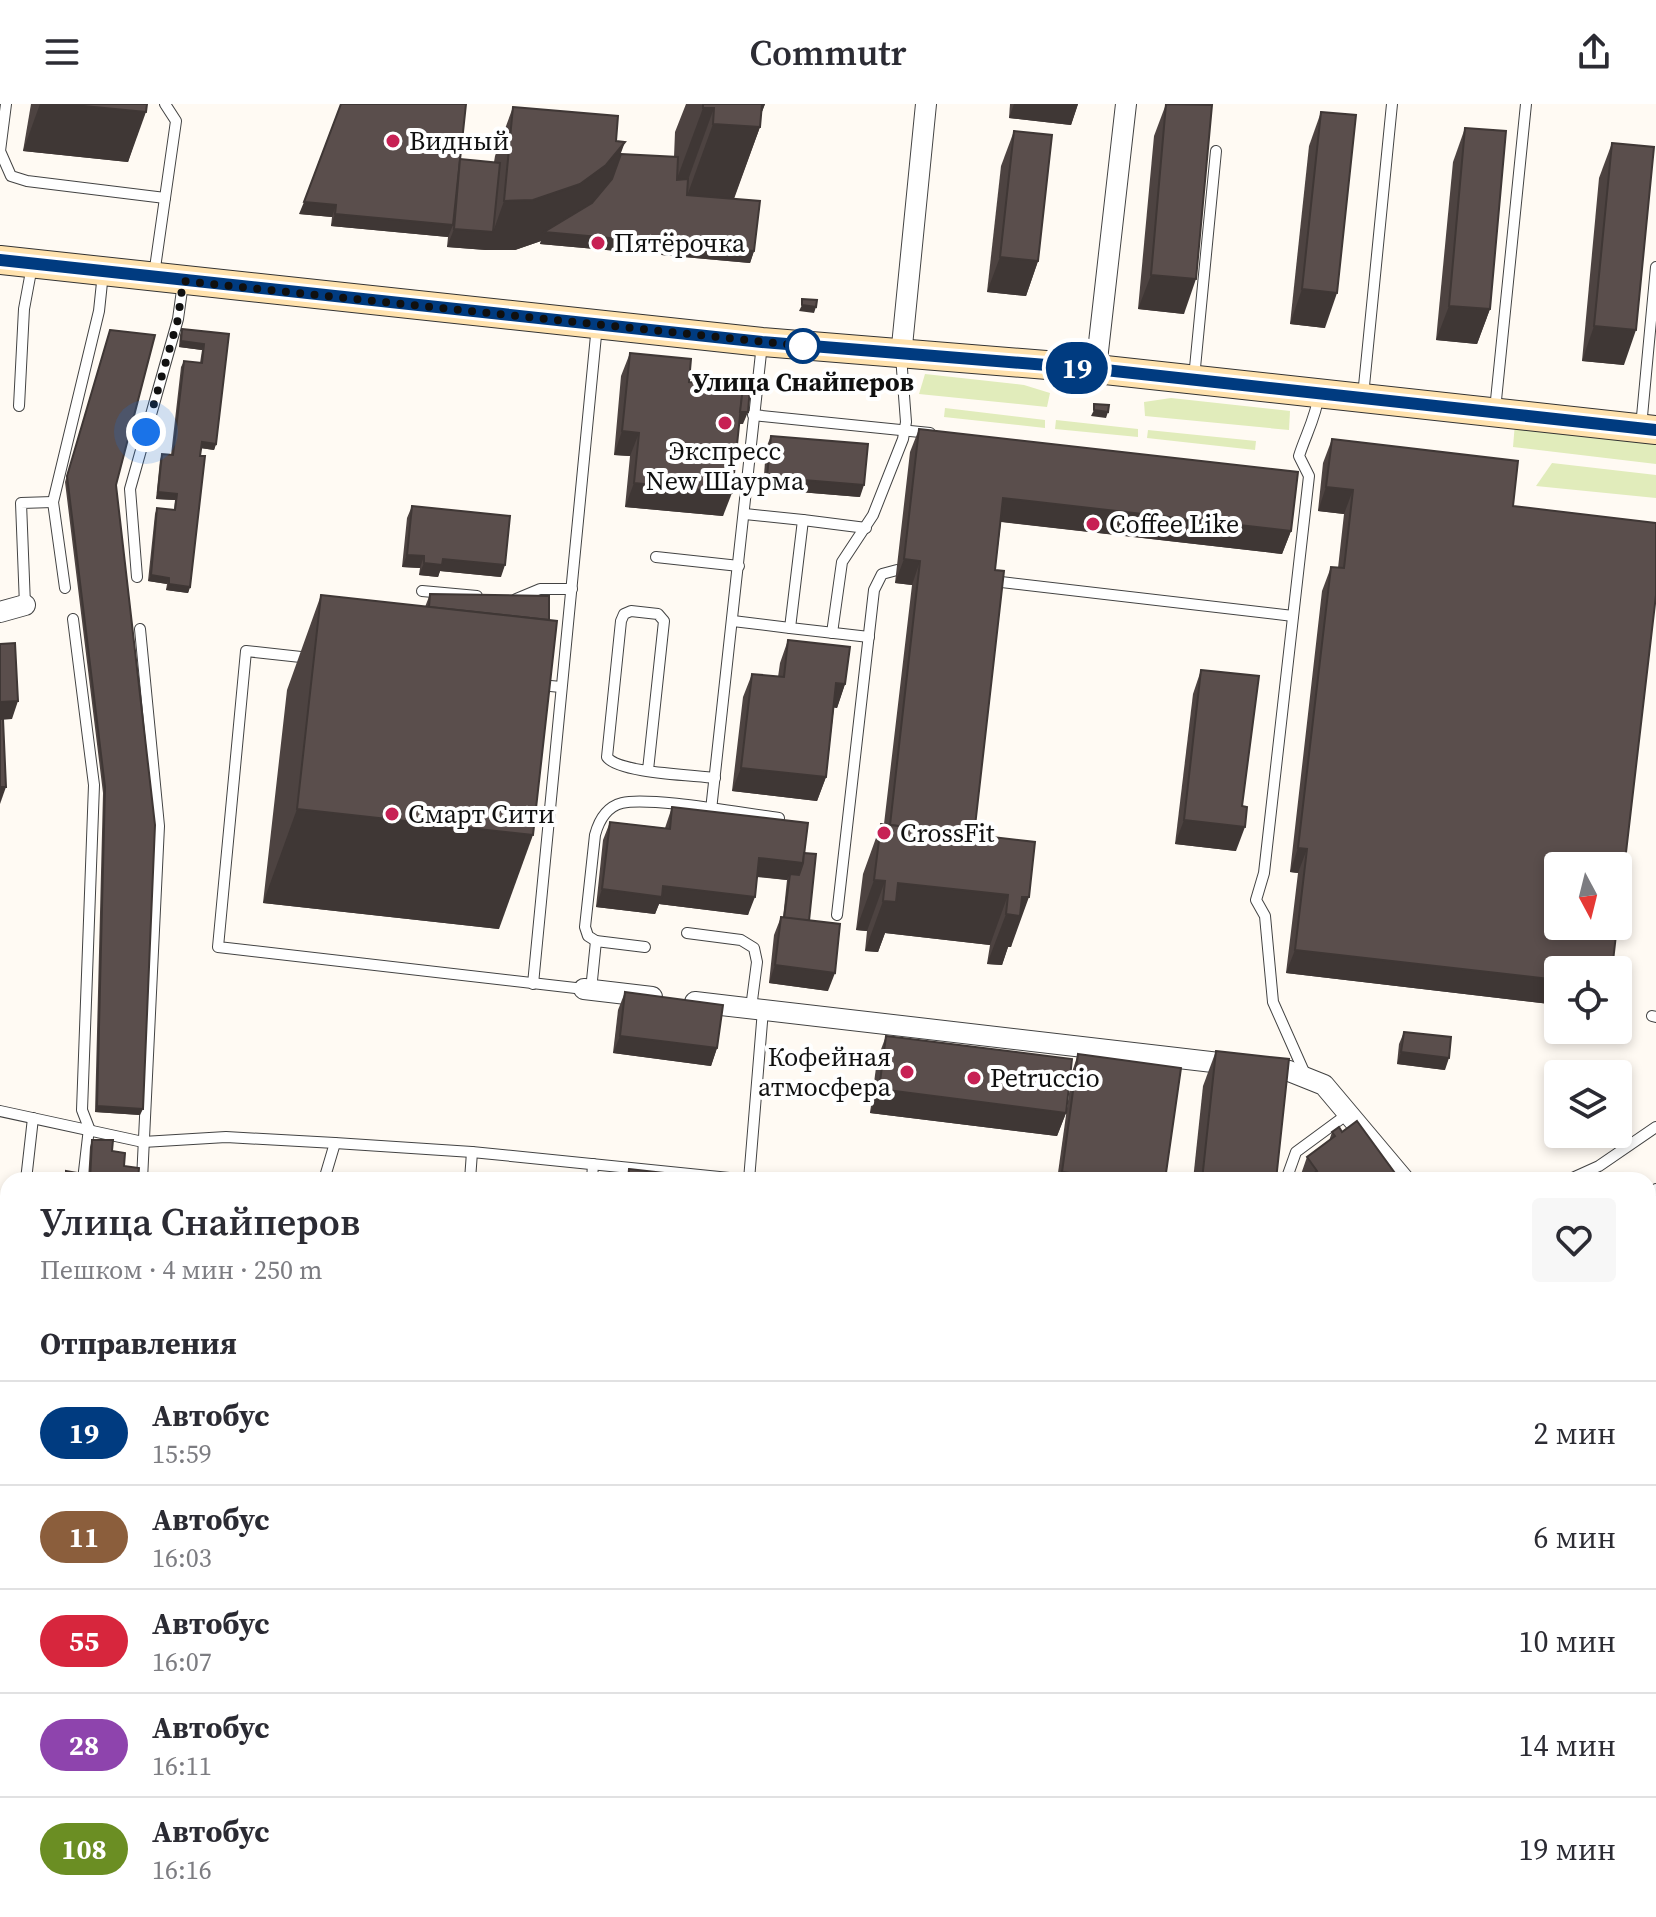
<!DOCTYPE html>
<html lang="ru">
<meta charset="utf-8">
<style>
body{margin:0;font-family:"Source Serif 4",serif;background:#f7f7f7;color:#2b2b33;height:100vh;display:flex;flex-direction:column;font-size:30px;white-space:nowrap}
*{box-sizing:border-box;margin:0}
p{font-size:26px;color:#7c7c81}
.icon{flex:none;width:44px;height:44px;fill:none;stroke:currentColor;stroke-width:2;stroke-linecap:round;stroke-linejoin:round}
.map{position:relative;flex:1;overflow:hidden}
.sheet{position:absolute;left:0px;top:1068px;width:1656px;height:746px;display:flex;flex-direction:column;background:#fff;border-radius:24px 24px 0 0;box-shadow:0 4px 12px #0003}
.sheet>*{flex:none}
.badge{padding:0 16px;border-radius:26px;font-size:28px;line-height:52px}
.needle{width:52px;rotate:173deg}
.buttons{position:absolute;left:1544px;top:748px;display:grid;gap:16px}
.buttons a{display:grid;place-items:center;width:88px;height:88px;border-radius:8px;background:#fff;box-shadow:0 4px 12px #0003;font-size:40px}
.you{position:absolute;width:40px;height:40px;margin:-20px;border:6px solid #fff;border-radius:50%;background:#1a73e8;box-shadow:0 0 0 12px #1a73e833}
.map>.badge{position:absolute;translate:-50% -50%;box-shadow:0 0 0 4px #fff}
h2{padding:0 40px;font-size:30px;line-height:72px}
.round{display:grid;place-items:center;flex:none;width:84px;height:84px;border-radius:8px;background:#f7f7f7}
.summary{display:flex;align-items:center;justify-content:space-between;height:136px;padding:0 40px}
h1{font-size:38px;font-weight:600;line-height:60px}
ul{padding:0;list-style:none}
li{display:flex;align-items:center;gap:24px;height:104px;padding:0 40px;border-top:2px solid #e1e1e2}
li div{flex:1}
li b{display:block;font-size:30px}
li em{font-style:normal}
li .badge{min-width:88px;font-weight:700;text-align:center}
header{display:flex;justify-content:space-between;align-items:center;height:104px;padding:0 40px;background:#fff;font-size:36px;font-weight:600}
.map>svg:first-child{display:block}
.green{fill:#e1ecbb}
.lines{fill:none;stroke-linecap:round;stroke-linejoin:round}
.service-casing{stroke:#434343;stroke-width:12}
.minor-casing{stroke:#434343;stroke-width:22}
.secondary-casing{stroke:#323232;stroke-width:30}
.service{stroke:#fff;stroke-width:10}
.minor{stroke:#fff;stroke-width:20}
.secondary{stroke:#ffe2ae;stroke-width:28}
.wall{fill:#4d4341}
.shaded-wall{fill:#3f3735}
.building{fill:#5a4e4c;stroke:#3f3735;stroke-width:2}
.line-casing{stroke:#fff;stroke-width:18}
.line{stroke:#003b80;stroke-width:12}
.walk{stroke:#101010;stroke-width:8;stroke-dasharray:0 14.4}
.poi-dot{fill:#c72154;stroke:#fff;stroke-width:3}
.stop-dot{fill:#fff;stroke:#003b80;stroke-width:4}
.labels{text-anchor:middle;stroke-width:8;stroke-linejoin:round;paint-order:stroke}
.poi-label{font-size:26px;fill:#101010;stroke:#fff;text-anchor:start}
.stop-label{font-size:26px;font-weight:bold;fill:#101010;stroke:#fff}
</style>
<header><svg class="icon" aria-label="menu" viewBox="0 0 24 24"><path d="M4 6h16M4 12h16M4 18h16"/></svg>Commutr<svg class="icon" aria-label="share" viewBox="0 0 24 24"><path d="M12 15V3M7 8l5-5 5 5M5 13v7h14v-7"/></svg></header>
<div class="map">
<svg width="1656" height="1813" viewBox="0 0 1656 1813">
<rect width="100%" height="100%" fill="#fffaf3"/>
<g class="green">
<path d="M925,270L1024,281L1050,289L1047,303L919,290Z"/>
<path d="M1171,294L1290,307L1289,326L1145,312L1144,298Z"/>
<path d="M945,304L1045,316V324L944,313Z"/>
<path d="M1056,316L1138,325V333L1055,325Z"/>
<path d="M1515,319L1656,336V360L1513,343Z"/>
<path d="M1148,326L1256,337L1255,346L1147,334Z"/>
<path d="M1552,359L1656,371V394L1536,382Z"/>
<path d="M0,1743H8V1806H594V1813H0Z"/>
<path d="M1656,1748V1805L1646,1813H1603L1598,1806H1648V1754Z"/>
<path d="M1163,1806H1342L1322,1807L1311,1813H1160Z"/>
</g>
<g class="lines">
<g class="service-casing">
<g id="service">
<path d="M6,0L0,47L11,72L27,77L165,94"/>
<path d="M154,171L176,17L165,0"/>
<path d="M1194,274L1216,47"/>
<path d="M1363,292L1392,0"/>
<path d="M19,302L24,205L32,162"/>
<path d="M1495,306L1526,0"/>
<path d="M753,311L930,329"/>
<path d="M1641,323L1656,163"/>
<path d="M745,410L803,416L790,524L869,533"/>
<path d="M803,416L866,424"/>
<path d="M656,453L739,462"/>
<path d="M137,473L130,385L178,215L183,179"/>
<path d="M993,477L1293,512"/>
<path d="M65,484L53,398L99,207L103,169"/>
<path d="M422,487L477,492"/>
<path d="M516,495L540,485H572"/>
<path d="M25,501L21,399L53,398"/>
<path d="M73,515L94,681L82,1006L89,1024L83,1076"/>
<path d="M733,517L790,524"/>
<path d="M140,525L159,722L142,1076"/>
<path d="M832,529L842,458L873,411L903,335L906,318L901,252"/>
<path d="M310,554L246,547L218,843L584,885"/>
<path d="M540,581L561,583"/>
<path d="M648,666L664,517L658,510L631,507L624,510L621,517L607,653C618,669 693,671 715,674"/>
<path d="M711,706L762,240"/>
<path d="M837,811L874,486L882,470L897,466"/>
<path d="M687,829L741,836L754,844L757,858L751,904"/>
<path d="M596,837L588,832L585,823L595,731C599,716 606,703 622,699C649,692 746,710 779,714"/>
<path d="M533,880L597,221"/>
<path d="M591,886L596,837L645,843"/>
<path d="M1652,912L1656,913"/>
<path d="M1305,970L1273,898L1265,812L1256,796L1264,769L1309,372L1299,352C1306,330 1316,313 1319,290"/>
<path d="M0,1007L143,1038L226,1033L335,1039L472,1048L749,1076L763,906"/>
<path d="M26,1076L33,1014"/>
<path d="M324,1076L335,1039"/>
<path d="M470,1076L472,1048"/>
<path d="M592,1076L593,1060"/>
<path d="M1286,1076L1296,1048L1349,1009"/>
<path d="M1568,1076L1599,1062L1656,1023"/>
<path d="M1648,1091L1656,1085"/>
<path d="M1648,1301L1656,1297"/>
<path d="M0,1317L5,1387L8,1388"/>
<path d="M0,1499L8,1486"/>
<path d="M0,1634L8,1623"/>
<path d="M1648,1655L1656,1650"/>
<path d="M0,1738H8"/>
</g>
</g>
<g class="minor-casing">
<g id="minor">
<path d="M901,252L926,0"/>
<path d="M1096,265L1126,0"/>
<path d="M0,508L25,501"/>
<path d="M584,885L652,893"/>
<path d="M695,898L1289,967L1324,981L1404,1076"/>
<path d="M1648,1399L1656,1410"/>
</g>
</g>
<g class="secondary-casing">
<path id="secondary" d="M0,156L762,238L1096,265L1656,326"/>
</g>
<use href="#service" class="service"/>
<use href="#minor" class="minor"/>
<use href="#secondary" class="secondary"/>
</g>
<g class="wall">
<path d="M31,0H147L128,58L23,47Z"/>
<path d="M686,0H765L761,10L760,23L734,95L754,147L750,159L540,140L541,137L515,146H486L447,143L448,133L331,122L332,113L299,110L459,58H494L495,52L513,3L616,37L621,50L674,53L675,28Z"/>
<path d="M1010,0H1078L1071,21L1009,14Z"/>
<path d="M1166,0H1199L1184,210L1138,205L1154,32Z"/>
<path d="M1321,8L1325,224L1290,220L1309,42Z"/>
<path d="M1465,24L1490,205L1477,240L1436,236L1453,58Z"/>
<path d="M1014,27L1038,157L1026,192L987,188L1001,62Z"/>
<path d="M1612,39L1624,261L1582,257L1599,74Z"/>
<path d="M182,225L229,230L216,340L214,346L201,344L190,483L188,489L166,486L167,480L148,477L155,410L157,404L174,406L175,396L156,395L160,356L162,350L171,351L181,263L184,257L200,259L202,246L179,243L180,231Z"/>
<path d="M110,226L116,381L140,1011L95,1008L103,689L65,378Z"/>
<path d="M630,249L689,278L743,320H739L723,412L625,403L630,352L614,351L621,272Z"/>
<path d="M919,325L1291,427L1282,450L1001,418L995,466L974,731L1035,738L1011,843H1008L1002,861L987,860L990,841L885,829L878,848L865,847L867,827L856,826L863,770L881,720H884L912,481L895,479L910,348Z"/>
<path d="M771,332L860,393L763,385L766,344Z"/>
<path d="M1332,335L1513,402L1558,866V901L1286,869L1298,769L1290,768L1322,487L1331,463L1338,464L1344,410L1318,407L1323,359Z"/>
<path d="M412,402L501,473L440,467L438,473L419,471L420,464L402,463L407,414Z"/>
<path d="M430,490L499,825L263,799L287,586L321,491L425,503Z"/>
<path d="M788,536L845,580L837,604L834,603L826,673L817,697L732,687L743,593L752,570L778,573L780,559Z"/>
<path d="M1201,566L1236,747L1175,740L1193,590Z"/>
<path d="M672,703L804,749L809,817L828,887L769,879L774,831L781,813L783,814L787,776L757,773L748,811L659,800L655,810L596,803L603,736L610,718L665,724Z"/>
<path d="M625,888L717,944L711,962L613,949L618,906Z"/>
<path d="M1404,928L1445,966L1397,960L1399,940Z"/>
<path d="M886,932L1066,1009L1057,1032L870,1009L877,956Z"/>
<path d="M1216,947L1276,1076H1193L1203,982Z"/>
<path d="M1078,950L1165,1076H1057L1072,968Z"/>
<path d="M1332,1028H1342L1400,1076H1299L1307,1053L1329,1037Z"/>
<path d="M92,1036L112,1047L124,1062L138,1076H88L90,1043Z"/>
<path d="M1648,1319L1656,1330V1376L1648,1365Z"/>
<path d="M8,1322V1446L3,1379Z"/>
</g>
<g class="shaded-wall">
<path d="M40,0H63L146,8L128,58L23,47Z"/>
<path d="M752,0H765L756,23H760L729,107L683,103L713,20Z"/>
<path d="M1014,0H1078L1071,21L1009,14Z"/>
<path d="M703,4H714L684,87L672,88Z"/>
<path d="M625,38L607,87L754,147L750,159L540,140L541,137L515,146H486L447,143L454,125L493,128L504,97Z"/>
<path d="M304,98L336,101L332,113L299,110Z"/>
<path d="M335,110L453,121L448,133L331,122Z"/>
<path d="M1000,153L1038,157L1026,192L987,188Z"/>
<path d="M1151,171L1196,175L1184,210L1138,205Z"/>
<path d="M1302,185L1337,189L1325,224L1290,220Z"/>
<path d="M802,201L816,203L814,209L799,207Z"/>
<path d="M1449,202L1490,205L1477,240L1436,236Z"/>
<path d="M1594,222L1636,226L1624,261L1582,257Z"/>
<path d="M181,237L204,240L202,246L179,243Z"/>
<path d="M1094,306L1108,308L1106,314L1091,312Z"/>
<path d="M737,307L748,308L743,320L733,319Z"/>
<path d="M622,327L639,329L630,352L614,351Z"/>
<path d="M202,338L216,340L214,346L200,344Z"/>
<path d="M767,373L864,381L860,393L763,385Z"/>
<path d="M634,379L732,389L723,412L625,403Z"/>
<path d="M1326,383L1353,386L1344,410L1318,407Z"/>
<path d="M158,388L177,390L175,396L156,395Z"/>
<path d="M1003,394L1291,427L1282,450L995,417Z"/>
<path d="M407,451L424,452L420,464L402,463Z"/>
<path d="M443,455L505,461L501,473L440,467L438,473L419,471L424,459Z"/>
<path d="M904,455L920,457L912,481L895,479Z"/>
<path d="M151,471L169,474L167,480L148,477Z"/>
<path d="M169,480L190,483L188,489L166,486Z"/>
<path d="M836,579L845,580L837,604L828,603Z"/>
<path d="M18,597L12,615L0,616V598Z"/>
<path d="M741,664L826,673L817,697L732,687Z"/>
<path d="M0,683H6L0,700Z"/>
<path d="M297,705L533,731L499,825L263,799Z"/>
<path d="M1184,716L1245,723L1236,747L1175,740Z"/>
<path d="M1298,744L1307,745L1298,769L1290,768Z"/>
<path d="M759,754L803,759L796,777L790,770L787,776L753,772Z"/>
<path d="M874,776L885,777L867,827L856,826Z"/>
<path d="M898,779L1008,791L990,841L885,829L878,848L865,847L883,797Z"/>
<path d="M663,782L755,793L748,811L659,800L655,810L596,803L602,785Z"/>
<path d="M1022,793H1029L1011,843H1008L1002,861L987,860L1006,810Z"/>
<path d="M1295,846L1558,876V901L1286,869Z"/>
<path d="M775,861L835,869L828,887L769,879Z"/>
<path d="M620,932L717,944L711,962L613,949Z"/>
<path d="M1401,948L1449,954L1445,966L1397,960Z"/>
<path d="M879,985L1066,1009L1057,1032L870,1009Z"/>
<path d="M97,1002L143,1005L140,1011L95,1008Z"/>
<path d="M1062,1068L1124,1076H1059Z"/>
<path d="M8,1366V1379H3Z"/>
<rect x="0" y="1428" width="8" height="18"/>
<path d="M1656,1611V1623L1652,1630L1648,1634V1618Z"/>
</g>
<g class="building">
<path d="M63,0H147L146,8Z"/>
<path d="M341,0H466L453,121L335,110L336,101L304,98Z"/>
<path d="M703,0H762L760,23L713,20L714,4H703Z"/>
<path d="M1166,0L1212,1L1196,175L1151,171Z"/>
<path d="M513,3L618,12L616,37L625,38L606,61L580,80L533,96L504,97Z"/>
<path d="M1321,8L1356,11L1337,189L1302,185Z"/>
<path d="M1465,24L1506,27L1490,205L1449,202Z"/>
<path d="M1014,27L1052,31L1038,157L1000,153Z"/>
<path d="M1612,39L1654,43L1636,226L1594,222Z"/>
<path d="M621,50L678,53L677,76L688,75L687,91L760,97L754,147L544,128L592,99L612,75Z"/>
<path d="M460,55L500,59L493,128L454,125Z"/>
<path d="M802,195L817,196L816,203L802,201Z"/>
<path d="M182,225L229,230L216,340L202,338L200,352H205L190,483L169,480V474L151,471L157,404L175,406L177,390L158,388L162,350L173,351L184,257L202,259L204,240L181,237Z"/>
<path d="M110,226L155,231L116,381L155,721L143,1005L97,1002L105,683L67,372Z"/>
<path d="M630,249L691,255L689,278L743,283L732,389L634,379L639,329L622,327Z"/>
<path d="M740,282L750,283L748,308H740L743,283H740Z"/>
<path d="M1094,300L1109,301L1108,308L1094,306Z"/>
<path d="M919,325L1298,368L1291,427L1003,394L995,466L1004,467L974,731L890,721L920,457L904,455Z"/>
<path d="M771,332L868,340L864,381L767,373Z"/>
<path d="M1332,335L1518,357L1513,402L1656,419V491L1618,817V762H1558V822H1617L1612,866H1558V876L1295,846L1307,745L1298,744L1331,463L1344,464L1353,386L1326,383Z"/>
<path d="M412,402L510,412L505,461L443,455L442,461L424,459V452L407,451Z"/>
<path d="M430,490L549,492V516L429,503Z"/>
<path d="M321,491L557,517L533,731L297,705Z"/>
<path d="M788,536L850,543L845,580L836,579L826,673L741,664L752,570L784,573Z"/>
<path d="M15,539L18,597L0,598V540Z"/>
<path d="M1201,566L1259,572L1242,702L1247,703L1245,723L1184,716Z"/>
<path d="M0,615H3L6,683H0Z"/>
<path d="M672,703L808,719L803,759L759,754L755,793L663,782L662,793L602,785L610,718L670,725Z"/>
<path d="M881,720L1035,738L1029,793H1022L1020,812L1006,810L1008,791L898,779L896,798L883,797L885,777L874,776Z"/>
<path d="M804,749L816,750L809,817L784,814L790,770L799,771L803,759Z"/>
<path d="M781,813L840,820L835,869L775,861Z"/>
<path d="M625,888L723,901L717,944L620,932Z"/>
<path d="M1404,928L1451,933L1449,954L1401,948Z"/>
<path d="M886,932L1072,955L1066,1009L879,985Z"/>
<path d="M1216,947L1289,955L1276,1076H1202Z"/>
<path d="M1078,950L1181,964L1165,1076H1124L1062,1068Z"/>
<path d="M1357,1017L1400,1076H1305L1317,1067L1307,1053L1335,1032L1332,1028L1339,1023L1342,1028Z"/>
<path d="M92,1036H113L112,1047L125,1049L124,1062L139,1064L138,1076H90Z"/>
<path d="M629,1065L708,1074V1076H628Z"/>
<path d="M66,1067L78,1069V1076H66Z"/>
<path d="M1648,1319L1656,1330V1367L1648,1356Z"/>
<path d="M0,1378L8,1379V1428H0Z"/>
<path d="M1656,1497V1611L1648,1618V1503Z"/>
<path d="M8,1507V1582L0,1593V1520Z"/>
</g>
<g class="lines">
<g class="line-casing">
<path id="line" d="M0,156L762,238L1096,265L1656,326"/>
</g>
<use href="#line" class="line"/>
<path class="walk" d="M146,328L178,215L183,177L803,242"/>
</g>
<g class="poi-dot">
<circle cx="393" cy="37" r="8"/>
<circle cx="598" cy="139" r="8"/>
<circle cx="725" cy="319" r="8"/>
<circle cx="1093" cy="420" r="8"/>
<circle cx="392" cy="710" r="8"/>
<circle cx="884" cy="729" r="8"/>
<circle cx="907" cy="968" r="8"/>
<circle cx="974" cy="974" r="8"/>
</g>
<circle class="stop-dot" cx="803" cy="242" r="16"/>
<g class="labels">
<g class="poi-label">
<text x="409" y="46">Видный</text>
<text x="614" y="148">Пятёрочка</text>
<text x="725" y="356" text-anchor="middle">Экспресс<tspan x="725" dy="30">New Шаурма</tspan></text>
<text x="1109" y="429">Coffee Like</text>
<text x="408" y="719">Смарт Сити</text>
<text x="900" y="738">CrossFit</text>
<text x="891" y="962" text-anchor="end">Кофейная<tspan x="891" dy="30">атмосфера</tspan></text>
<text x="990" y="983">Petruccio</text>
</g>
<g class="stop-label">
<text x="803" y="287">Улица Снайперов</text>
</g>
</g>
</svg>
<div class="buttons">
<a><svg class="needle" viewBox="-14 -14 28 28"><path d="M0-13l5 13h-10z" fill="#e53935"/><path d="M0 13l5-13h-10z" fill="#7c7c81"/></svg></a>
<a><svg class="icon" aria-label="locate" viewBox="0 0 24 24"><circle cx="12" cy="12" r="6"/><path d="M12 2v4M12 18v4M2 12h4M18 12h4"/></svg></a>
<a><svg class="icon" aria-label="layers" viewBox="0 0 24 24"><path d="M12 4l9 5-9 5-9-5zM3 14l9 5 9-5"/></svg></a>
</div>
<div class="you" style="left:146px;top:328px"></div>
<b class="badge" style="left:1077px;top:264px;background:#003b80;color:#fff">19</b>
<section class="sheet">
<div class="summary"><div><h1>Улица Снайперов</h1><p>Пешком · 4 мин · 250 m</p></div><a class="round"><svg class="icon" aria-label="heart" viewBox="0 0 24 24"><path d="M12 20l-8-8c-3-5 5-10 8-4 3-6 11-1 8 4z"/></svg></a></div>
<h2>Отправления</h2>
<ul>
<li><span class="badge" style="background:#003b80;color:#fff">19</span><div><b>Автобус</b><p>15:59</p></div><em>2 мин</em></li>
<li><span class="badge" style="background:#8b5e3c;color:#fff">11</span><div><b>Автобус</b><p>16:03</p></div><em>6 мин</em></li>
<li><span class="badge" style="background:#d7263d;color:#fff">55</span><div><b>Автобус</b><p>16:07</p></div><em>10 мин</em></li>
<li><span class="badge" style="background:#8e44ad;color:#fff">28</span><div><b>Автобус</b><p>16:11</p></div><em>14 мин</em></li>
<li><span class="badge" style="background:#6b8e23;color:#fff">108</span><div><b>Автобус</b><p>16:16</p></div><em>19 мин</em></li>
</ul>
</section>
</div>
